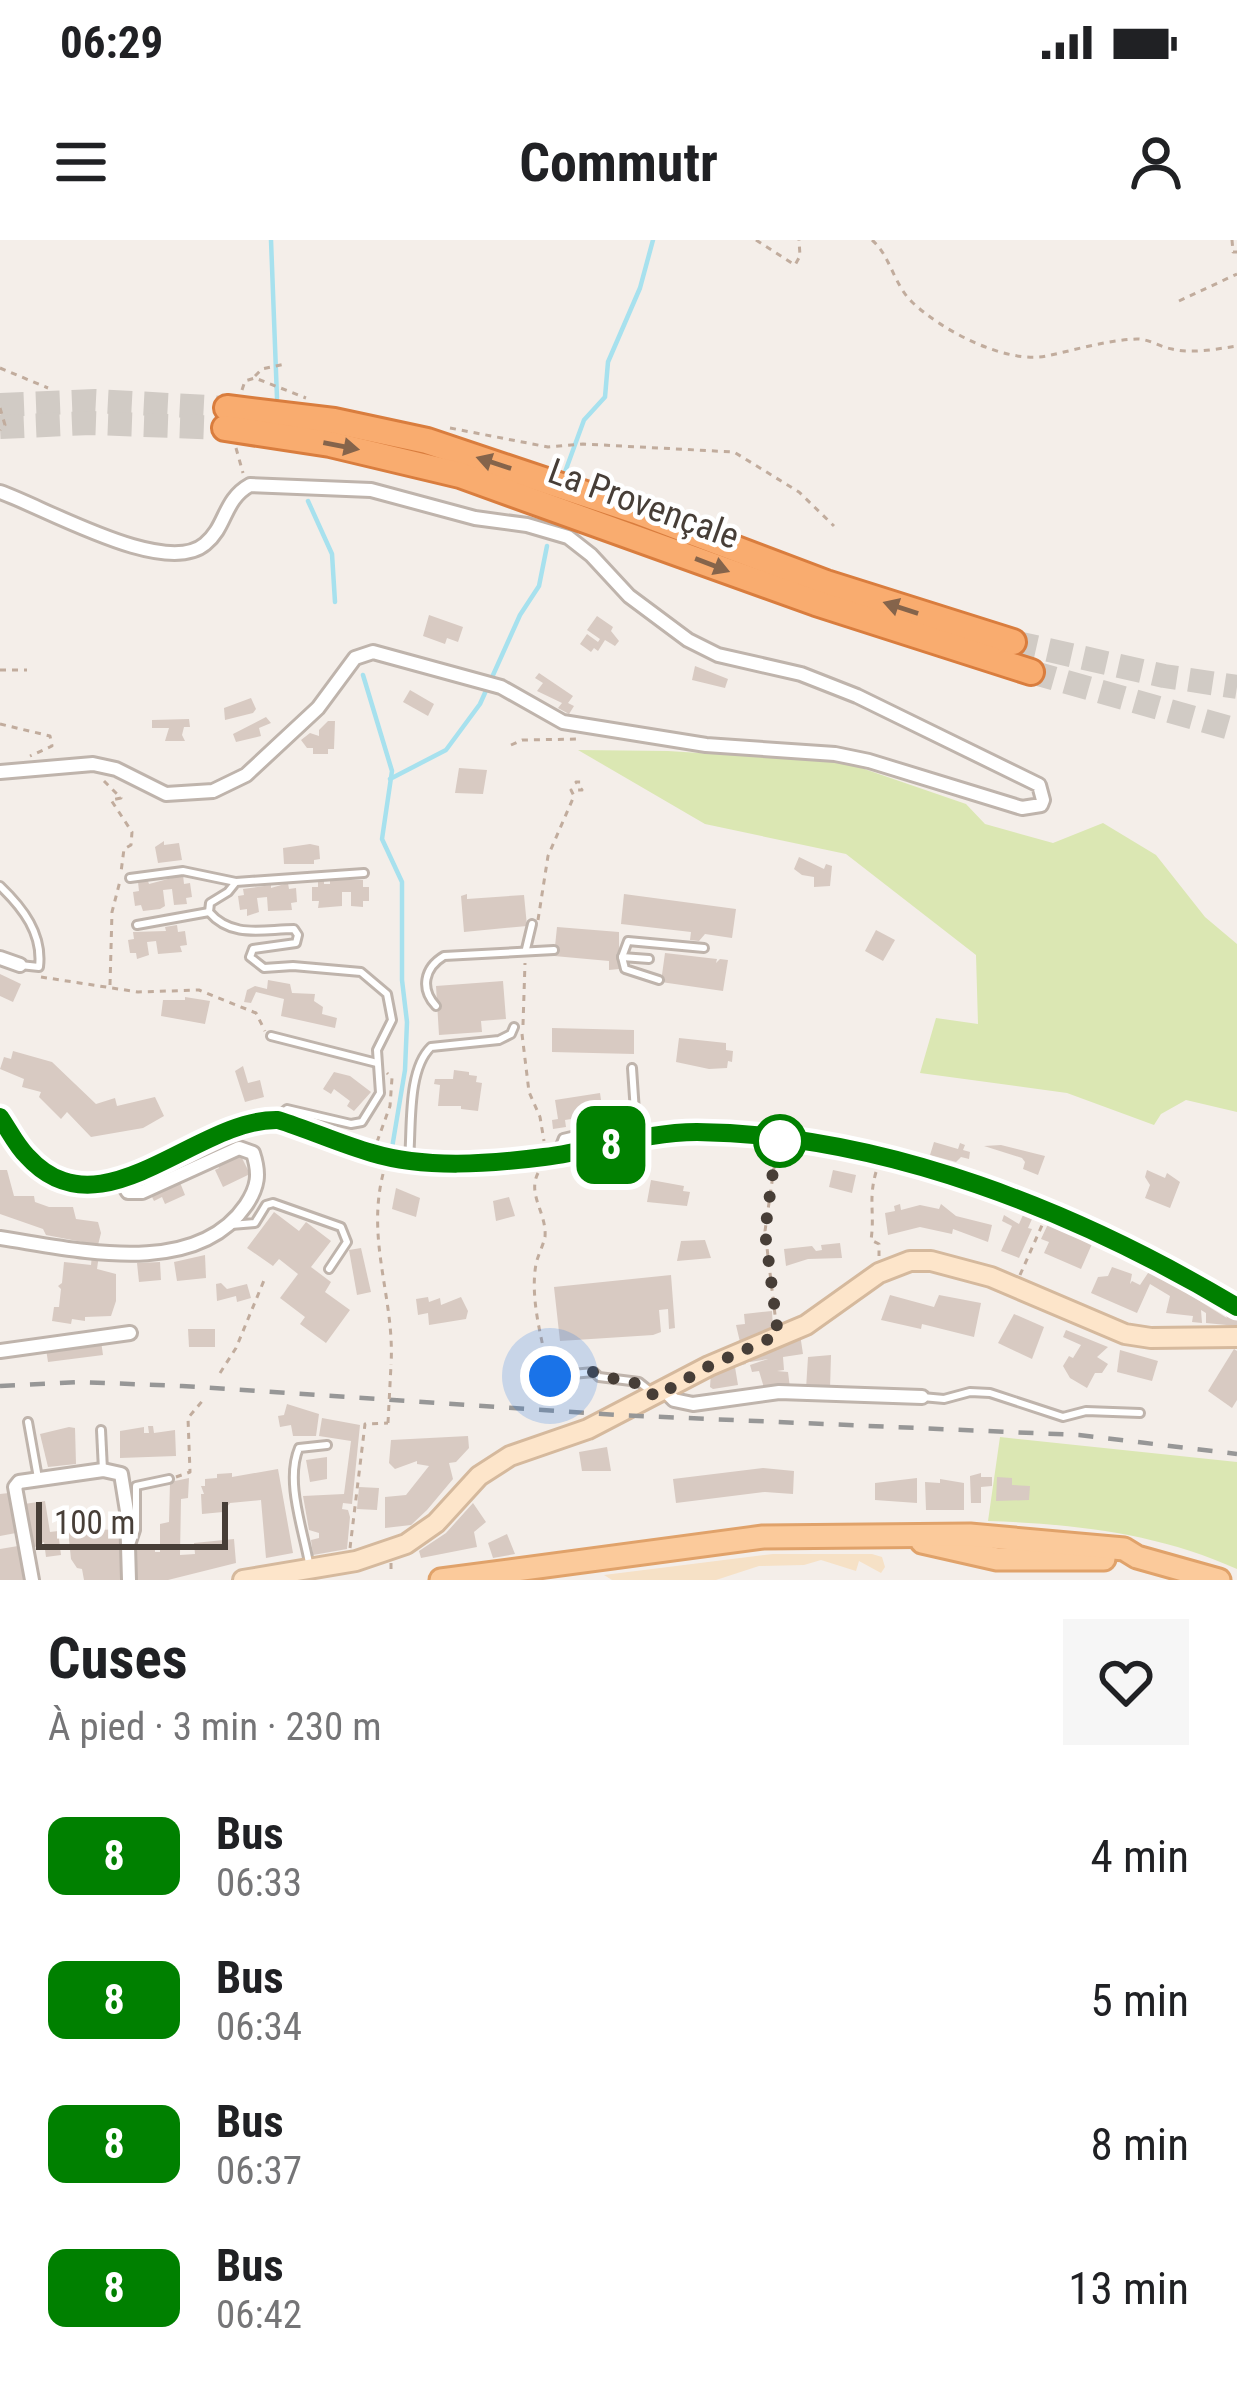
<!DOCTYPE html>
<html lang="fr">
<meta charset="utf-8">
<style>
body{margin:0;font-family:"Roboto Condensed",sans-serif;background:#f6f6f6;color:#202124;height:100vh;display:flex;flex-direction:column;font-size:45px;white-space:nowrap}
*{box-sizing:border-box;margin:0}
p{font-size:39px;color:#757577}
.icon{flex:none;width:66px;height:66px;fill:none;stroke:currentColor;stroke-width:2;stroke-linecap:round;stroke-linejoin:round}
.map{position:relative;height:1340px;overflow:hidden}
.details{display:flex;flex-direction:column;background:#fff;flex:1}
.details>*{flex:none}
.badge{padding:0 24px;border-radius:18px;font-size:42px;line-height:78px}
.scale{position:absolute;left:36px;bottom:30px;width:192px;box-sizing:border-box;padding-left:12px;border:6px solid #473e37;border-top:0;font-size:33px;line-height:42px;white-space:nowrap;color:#473e37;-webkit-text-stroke:9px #fff;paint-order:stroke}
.you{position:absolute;width:60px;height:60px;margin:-30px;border:9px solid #fff;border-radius:50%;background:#1a73e8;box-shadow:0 0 0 18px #1a73e833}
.map>.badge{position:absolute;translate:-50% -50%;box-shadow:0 0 0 6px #fff}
.round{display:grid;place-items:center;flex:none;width:126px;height:126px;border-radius:0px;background:#f6f6f6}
.head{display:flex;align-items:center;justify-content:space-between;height:204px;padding:0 48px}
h1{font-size:57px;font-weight:700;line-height:90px}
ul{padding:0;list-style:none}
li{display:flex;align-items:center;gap:36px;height:144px;padding:0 48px}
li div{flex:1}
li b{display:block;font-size:45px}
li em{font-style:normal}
li .badge{min-width:132px;font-weight:700;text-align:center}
.status{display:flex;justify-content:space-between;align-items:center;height:84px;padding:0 60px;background:#fff;direction:ltr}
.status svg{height:33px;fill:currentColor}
header{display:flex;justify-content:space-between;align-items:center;height:156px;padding:0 48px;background:#fff;font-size:54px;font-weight:700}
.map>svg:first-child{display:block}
.green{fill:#dbe7b3}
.sand{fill:#f6e1c6}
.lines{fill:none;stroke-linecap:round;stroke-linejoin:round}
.stream{stroke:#a7e1ee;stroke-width:4.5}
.building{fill:#d8cac2}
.motorway-tunnel{stroke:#d1cbc5;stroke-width:24;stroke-dasharray:24 12;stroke-linecap:butt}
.service-casing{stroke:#bfb4ac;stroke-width:12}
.minor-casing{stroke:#bfb4ac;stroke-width:18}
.tertiary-casing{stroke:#bfb4ac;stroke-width:22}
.secondary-casing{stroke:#d5b99d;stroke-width:24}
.primary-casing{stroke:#e0a26a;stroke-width:27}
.motorway-casing{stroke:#d97d3e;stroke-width:30}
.path{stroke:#c1ac9d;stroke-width:3;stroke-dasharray:6 6;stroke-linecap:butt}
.service{stroke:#fff;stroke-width:6}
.minor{stroke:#fff;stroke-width:12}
.tertiary{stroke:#fff;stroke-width:16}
.secondary{stroke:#fde5ca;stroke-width:18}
.primary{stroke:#fbca9b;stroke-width:21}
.motorway{stroke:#f9ac6f;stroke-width:24}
.rail{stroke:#979797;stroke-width:4.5;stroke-dasharray:15 15;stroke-linecap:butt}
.path-bridge{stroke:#c1ac9d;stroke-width:3;stroke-dasharray:6 6;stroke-linecap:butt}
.oneway{fill:#85644b}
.line-casing{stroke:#fff;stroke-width:27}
.line{stroke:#008000;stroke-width:18}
.walk{stroke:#473e37;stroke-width:12;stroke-dasharray:0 21.6}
.stop-dot{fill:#fff;stroke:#008000;stroke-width:6}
.labels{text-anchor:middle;stroke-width:9;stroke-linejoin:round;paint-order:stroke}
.street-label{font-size:36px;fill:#473e37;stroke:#fff}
</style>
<div class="status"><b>06:29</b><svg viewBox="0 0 49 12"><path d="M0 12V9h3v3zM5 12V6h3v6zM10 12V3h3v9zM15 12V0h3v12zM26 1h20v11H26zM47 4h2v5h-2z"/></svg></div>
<header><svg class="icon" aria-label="menu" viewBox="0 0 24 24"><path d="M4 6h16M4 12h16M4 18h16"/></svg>Commutr<svg class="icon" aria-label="person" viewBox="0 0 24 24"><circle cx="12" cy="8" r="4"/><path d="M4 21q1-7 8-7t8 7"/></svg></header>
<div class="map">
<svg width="1237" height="1340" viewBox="0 0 1237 1340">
<rect width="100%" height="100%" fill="#f4eee9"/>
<g class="green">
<path d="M578,510L668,511L844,522L966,564L985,584L1053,603L1103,583L1156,615L1205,677L1237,704V872L1186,860L1161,874L1154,885L1067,853L920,833L936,778L978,784L976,715L846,614L705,584Z"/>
<path d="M1000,1197L1237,1222V1329C1157,1293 1074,1284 988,1281Z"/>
</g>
<path class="sand" d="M773,1314H872L882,1317L885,1327L881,1333L859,1321L856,1331L821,1320L804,1325L759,1326L716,1340H612L604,1335Z"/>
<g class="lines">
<g class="stream">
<path d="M271,0L277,158"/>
<path d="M565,232L584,180L605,157L608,122L640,48L653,0"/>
<path d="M308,261L332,314L335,362"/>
<path d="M363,435L392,531L382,599L402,642V740L407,782L405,830L392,908"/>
<path d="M390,539L446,510L480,464L520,375L539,346L547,306"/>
</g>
</g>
<g class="building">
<path d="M429,375L463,387L458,402L447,398L445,404L423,396Z"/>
<path d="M597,376L613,387L611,391L619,401L615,406L605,400L598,411L594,408L591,412L580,404L587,394L598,402L600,399L587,390Z"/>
<path d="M695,426L728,439L725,448L692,440Z"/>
<path d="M539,433L573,456L568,463L574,466L569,474L558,468L562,463L537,451L543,443L535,438Z"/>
<path d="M410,450L434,464L428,476L403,462Z"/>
<path d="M251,458L256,469L253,473L225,480L224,468Z"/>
<path d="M266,477L271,483L259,488L261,496L236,502L233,494Z"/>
<path d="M189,479L190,487H184L182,495L185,501H165L169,488H152V480Z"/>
<path d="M328,481H335L334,509H328V514H313V508H307L301,500L310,493L319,496V490Z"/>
<path d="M459,528L487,530L483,554L455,553Z"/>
<path d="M164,601V605L179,603L182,620L158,623L155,607Z"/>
<path d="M310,604L319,606L320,619L314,620V624H284L283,608Z"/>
<path d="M799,617L824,629L826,624L832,626L830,646L814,647V637L802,635L794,629Z"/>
<path d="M183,635L184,644L190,643L192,657L186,658L187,664L174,665L172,649L163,650L165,666L160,669L143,671L141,665L135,666L133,652L139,651L138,642L148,641L149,644Z"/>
<path d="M318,640H324V644H330V640H363V647H369V661H363V667L351,666V652H342V666L318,668L319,661H312V647H318Z"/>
<path d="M288,643L289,649L296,648L297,662L291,663L292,670L268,671L267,657L257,658L259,672L247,676V669L240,670L238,656L244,655L243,649L271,645V648Z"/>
<path d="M467,654V659L524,655L527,686L464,692L461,656Z"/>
<path d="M624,654L736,669L732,698L705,694L699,701L690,700L691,692L621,684Z"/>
<path d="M177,685L178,692L185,691L187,705L180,706L182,712L158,714L156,701L147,702L149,715L137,719L136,713H130L128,700L134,699L133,692L166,691L165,687Z"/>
<path d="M557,687L619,692V729L609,730V721L554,716Z"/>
<path d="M876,690L895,700L883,721L865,711Z"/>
<path d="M665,713L717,719L716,723L720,719L728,720L723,751L661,742Z"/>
<path d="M0,734L21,744L13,762L0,756Z"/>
<path d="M268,740L290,744L292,753L315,754L314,761L323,767L322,774L337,778L335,788L281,776L284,759L256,752L251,763L244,762L247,750L255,746L267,749Z"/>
<path d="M503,741L506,779L481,781L482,792L439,795L436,746Z"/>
<path d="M185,757L210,761L205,784L161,776L163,760H185Z"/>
<path d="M552,788L634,790V814L552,812Z"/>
<path d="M679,798L726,803V810L733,811L732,822L728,821L727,828L709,829L676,822Z"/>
<path d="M13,811L52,822L96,864L115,858L117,866L155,857L164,876L143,888L91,897L67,872L61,879L39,857L41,852L22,847L24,839L0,829L4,817L11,819Z"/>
<path d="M243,826L248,843L260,840L264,857L245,862L235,831Z"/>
<path d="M454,830L469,832V835L477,836L476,842L482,843L478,871L461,869V866H438L440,845L434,844L435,839H453Z"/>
<path d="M334,832L350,836L371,852L354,871L347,866L350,861L334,849L331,854L323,849Z"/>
<path d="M600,853L603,874L565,880L566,887L553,889L552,880L558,879L555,860Z"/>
<path d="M934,902L958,909L960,903L965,905L963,910L970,912L969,919L961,917L956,922L930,915Z"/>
<path d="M1001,905L1045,916L1038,935L1023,929L1025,922L1022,918L984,906Z"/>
<path d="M239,912L250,934L223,947L215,930L219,928L217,924Z"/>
<path d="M0,930H7L14,956H34L35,962L49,967H73L76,979L98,982L101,993L98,1005L46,995L43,989L0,974Z"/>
<path d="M833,930L856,935L852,953L829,947Z"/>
<path d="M1147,930L1165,938L1167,933L1180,942L1170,968L1145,958L1150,945L1145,937Z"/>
<path d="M179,940L185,955L165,964L162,957L154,961L150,953Z"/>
<path d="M651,940L684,946L683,951L690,952L687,966L647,962Z"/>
<path d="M396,948L420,958L416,977L392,969Z"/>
<path d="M509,957L515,976L496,981L493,961Z"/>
<path d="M900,964L901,970L920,965L939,969L941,964L956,976L992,985L988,1002L953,989L952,994L920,987L888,995L885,973L895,971L894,966Z"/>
<path d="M274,972L299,991L306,982L331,1001L311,1027L331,1042L325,1052L350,1070L326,1103L300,1084L305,1077L280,1058L298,1034L279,1019L273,1026L247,1008Z"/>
<path d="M1004,975L1019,984L1023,975L1032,979L1028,988L1032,989L1019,1018L1001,1011L1012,986L1002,981Z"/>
<path d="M1048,984L1092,1004L1081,1029L1044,1013L1049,1002L1041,999Z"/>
<path d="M705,1000L711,1018L677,1021L681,1001Z"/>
<path d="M840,1003L842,1018L808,1019L786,1026L784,1009L812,1006L816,1011L822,1010L821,1005Z"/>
<path d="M361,1008L371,1052L357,1055L349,1010Z"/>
<path d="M92,1015H99L97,1029L116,1034V1061L111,1076L85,1077V1081L72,1079L71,1084L52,1081L54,1067H59L61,1049L58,1046L62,1043L64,1022L91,1025Z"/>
<path d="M205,1015L206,1038L177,1041L174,1022Z"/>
<path d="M160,1022L161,1040L139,1042L137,1023Z"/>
<path d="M1112,1027L1132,1034L1130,1044L1132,1041L1140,1045L1150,1030L1222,1075L1227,1078L1224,1072L1237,1079V1086L1206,1083V1073L1201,1070L1202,1083L1192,1082L1193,1076L1166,1073L1170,1056L1150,1044L1137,1073L1091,1053L1098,1037L1108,1036Z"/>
<path d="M671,1035L675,1088L669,1089L668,1069L659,1070L661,1092L653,1095L560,1101L554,1047Z"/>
<path d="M221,1043L227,1049L247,1044L251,1058L237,1062L236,1056L217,1061L216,1044Z"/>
<path d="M890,1055L934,1067L939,1055L981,1063L974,1097L922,1084L921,1089L881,1080Z"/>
<path d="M428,1057L429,1062L440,1058L441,1065L461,1057L468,1071L466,1079L429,1085L428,1073L418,1075L416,1059Z"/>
<path d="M772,1071L773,1089L740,1102L736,1085L745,1084L744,1074Z"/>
<path d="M1014,1074L1044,1087L1032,1119L998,1103Z"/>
<path d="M188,1089H215V1107H189Z"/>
<path d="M1066,1090L1108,1107L1097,1117L1108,1124L1102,1133H1095L1087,1148L1070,1138L1063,1126L1069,1116L1073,1118L1081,1105L1063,1097Z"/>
<path d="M800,1094L803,1114L783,1117L784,1130L777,1131L788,1132L790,1148L765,1151L759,1131L752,1132L750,1125L768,1119L750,1122L748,1114Z"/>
<path d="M101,1101L103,1115L48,1122L46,1109Z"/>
<path d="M1234,1109L1237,1111V1160L1232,1168L1208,1151Z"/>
<path d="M1120,1110L1158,1121L1152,1141L1117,1132Z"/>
<path d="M831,1115L830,1149H806L808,1117Z"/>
<path d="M744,1116L746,1124L735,1127L738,1145L713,1149L710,1147L711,1132Z"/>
<path d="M287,1164L319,1174L316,1196H293L291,1185L280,1187L278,1176L284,1175Z"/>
<path d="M322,1178L360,1185L352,1264L343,1263L342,1269L348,1270L350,1277L347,1309L313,1315L311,1300L319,1298V1293L309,1290L303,1256L344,1254L351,1201L319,1196Z"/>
<path d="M148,1186H153L154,1193L175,1190L176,1216L120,1218V1191L144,1187V1193H149Z"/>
<path d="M69,1187L75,1188L76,1224L48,1227L40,1194Z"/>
<path d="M468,1196L469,1208L456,1222L449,1223L453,1239L427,1270L411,1285L385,1288V1257L406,1255L429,1226L417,1224V1221L395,1229L389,1223L391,1200Z"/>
<path d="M607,1207L611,1231H582L579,1212Z"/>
<path d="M327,1217V1239L310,1242L306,1220Z"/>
<path d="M763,1228L794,1231L793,1254L765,1252L676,1263L673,1239Z"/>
<path d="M278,1229L293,1313L266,1318L261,1260L230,1263L223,1272L202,1274L201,1254H204L201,1246H205V1239L217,1238V1234L232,1233V1237Z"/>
<path d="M981,1233V1237H992V1246L981,1247V1263H971L970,1236Z"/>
<path d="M997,1237L1012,1238V1245L1030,1246L1029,1260L996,1261Z"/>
<path d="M189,1238L188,1258L181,1259L180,1315L195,1314L194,1303L234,1299L236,1323L168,1340H136V1312L140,1306H155V1312H160V1284L169,1282L170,1242Z"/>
<path d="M917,1238V1263L875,1260V1243Z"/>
<path d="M940,1239L964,1243V1270H926L925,1242L940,1243Z"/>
<path d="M359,1247L379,1248L377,1270L357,1269Z"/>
<path d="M9,1253L16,1293L0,1296V1254Z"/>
<path d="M45,1261L50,1292L58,1291L61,1315L46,1317L44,1302L35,1307L30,1303L24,1264Z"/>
<path d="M473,1263L486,1282L474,1292L477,1307L421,1318L419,1311L446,1293Z"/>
<path d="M96,1274L98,1290L122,1289V1340H84L82,1329L77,1328L71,1319L68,1290L84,1287L83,1276Z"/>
<path d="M507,1294L515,1314L493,1318L488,1303Z"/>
<path d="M18,1306L24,1340H0V1309Z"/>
</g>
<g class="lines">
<g class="motorway-tunnel">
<path d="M0,165L95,161L227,168"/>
<path d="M0,187L91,183L225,188"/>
<path d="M1013,402L1164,436L1237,447"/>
<path d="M1031,432L1237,490"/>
</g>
<g class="service-casing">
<g id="service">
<path d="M130,638L183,631L236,642"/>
<path d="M0,646C23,668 43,694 39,727L20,725"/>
<path d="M137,685L209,672"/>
<path d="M526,709L532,684"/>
<path d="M622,717L649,719"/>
<path d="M659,740L625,729L622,717L628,701L704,708"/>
<path d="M436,766C420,749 424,728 444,716L554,710"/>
<path d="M271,796L377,823"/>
<path d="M279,876L287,869L351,884L362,882L380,853L377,810L392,780L387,754L361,732L293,726L264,728L250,717L253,709L296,703L298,695L294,689C264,689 232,699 209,672L210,663L228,652L236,642L364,633"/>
<path d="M557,913L563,898L630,882L635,872L632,828"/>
<path d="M409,919C412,887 407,830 431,807L499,800L511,794L514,787"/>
<path d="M231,985L255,983L266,965L273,963L341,987L347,1002L329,1029"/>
<path d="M550,1136L594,1132L599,1137L639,1142L649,1150"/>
<path d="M922,1157L944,1159L970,1152L990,1153L1063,1177L1086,1171L1140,1173"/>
<path d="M28,1182L38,1238"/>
<path d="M101,1190L103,1230"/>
<path d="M131,1305L136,1290V1246L169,1239"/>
<path d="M309,1323C303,1289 285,1241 299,1208L327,1205"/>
</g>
</g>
<g class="minor-casing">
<g id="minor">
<path d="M0,252C44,267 165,338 205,304C227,286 223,260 250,245L371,250L475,278L527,285L568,297L591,315L629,356L688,400L718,415L801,434L857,456L1039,545L1043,560L1041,565L1022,568L869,521L835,514L706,505L563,482L501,447L373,412L355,418L318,468L246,535L213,551L166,554L116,529L93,524L0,532"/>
<path d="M0,718L20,725"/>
<path d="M0,998C74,1009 195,1040 246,965C258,947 260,934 253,913L239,908L142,952H128L121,941"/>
<path d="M0,1111L130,1093"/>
<path d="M666,1152L674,1160L693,1164L779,1152L922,1157"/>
<path d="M32,1340L15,1247L19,1242L103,1230L121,1234L127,1271L129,1340"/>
</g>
</g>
<g class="tertiary-casing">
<path id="tertiary" d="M0,877C9,890 16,905 27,916C101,998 196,878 278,879C320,894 363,915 408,921C451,927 501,922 544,917C595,911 645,892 697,892C887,895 1076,971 1237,1067"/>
</g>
<g class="secondary-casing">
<path id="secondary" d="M243,1340L356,1321L406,1304L436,1283L479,1236L510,1216L588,1189L709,1126L806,1085L879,1033L910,1021H931L991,1037L1125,1094L1151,1098L1237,1097"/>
</g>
<g class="primary-casing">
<g id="primary">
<path d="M922,1302L997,1319H1104"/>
<path d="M441,1340L763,1297L970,1295L1124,1309L1137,1317L1219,1340"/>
</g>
</g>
<g class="motorway-casing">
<g id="motorway">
<path d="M227,168L334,181L427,201L636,271L826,343L1013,402"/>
<path d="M225,188L330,204L460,235L816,363L1031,432"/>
</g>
</g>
<g class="path">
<path d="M756,0L795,25L800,16L799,0"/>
<path d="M872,0C890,15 894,45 912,62C941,90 1005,124 1046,116C1076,110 1106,100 1137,99C1149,99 1160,107 1172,109C1193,114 1216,109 1237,106"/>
<path d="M1232,0L1233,12H1237"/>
<path d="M1179,61L1237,34"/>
<path d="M0,128L48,148"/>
<path d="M255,136L262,129L285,124"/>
<path d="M242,150L245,141L255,138L306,158"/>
<path d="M0,168L5,185L0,190"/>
<path d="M450,188L548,207L583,204L734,212L799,252L834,286"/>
<path d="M236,208L243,233"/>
<path d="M0,430H27"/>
<path d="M0,484L50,496L52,506L30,516"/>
<path d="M511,505L522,500L580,499"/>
<path d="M104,541L121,558L111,560L132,592L131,605L124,609L121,632"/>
<path d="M538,680L548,616L574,556L571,550H582L576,542H586"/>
<path d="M41,737L138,752L199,750L256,773L265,791"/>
<path d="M110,745L112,672L120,641"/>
<path d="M523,785L525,723"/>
<path d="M522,794L529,852L540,877L544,901"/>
<path d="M377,902L390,866L392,838L387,833"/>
<path d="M776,914L765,991L776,1083"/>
<path d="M876,932C868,960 875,973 871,1000L879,1004V1016"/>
<path d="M538,933C527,955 547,973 545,997C543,1006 538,1015 536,1024C530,1057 541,1097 548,1128"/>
<path d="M383,934C366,1002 395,1059 391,1125"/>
<path d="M1020,1035L1043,983"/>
<path d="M220,1133L236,1108L265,1038"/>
<path d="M176,1237L190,1232L188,1178L204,1159"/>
<path d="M350,1308L365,1184L388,1183"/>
<path d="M391,1323V1333"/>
</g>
<use href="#service" class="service"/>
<use href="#minor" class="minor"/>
<use href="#tertiary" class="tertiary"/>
<use href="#secondary" class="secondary"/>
<use href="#primary" class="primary"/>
<use href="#motorway" class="motorway"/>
<path class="rail" d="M0,1146L80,1142L182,1146L617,1175L1079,1195L1237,1214"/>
<path class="path-bridge" d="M388,1183L391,1125"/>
</g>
<defs><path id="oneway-solid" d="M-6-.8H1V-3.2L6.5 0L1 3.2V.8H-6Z" transform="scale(3)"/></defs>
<g class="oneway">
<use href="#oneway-solid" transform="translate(341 206) rotate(11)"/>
<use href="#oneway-solid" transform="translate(494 223) rotate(-162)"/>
<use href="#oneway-solid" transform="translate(712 325) rotate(21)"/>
<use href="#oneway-solid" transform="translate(901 368) rotate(-162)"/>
</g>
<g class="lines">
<g class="line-casing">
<path id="line" d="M0,877C9,890 16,905 27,916C101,998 196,878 278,880C310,890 340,904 372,913C425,929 490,924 544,917C595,911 645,892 697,892C885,894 1078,972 1237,1067"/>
</g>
<use href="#line" class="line"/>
<path class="walk" d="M550,1136L594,1132C616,1144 637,1135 655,1157L709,1126L778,1095L765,992L777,901H780"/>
</g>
<circle class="stop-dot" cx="780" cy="901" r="24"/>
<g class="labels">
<g class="street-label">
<text transform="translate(644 263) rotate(20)" y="13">La Provençale</text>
</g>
</g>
</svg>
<div class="scale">100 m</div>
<div class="you" style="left:550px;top:1136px"></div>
<b class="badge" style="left:611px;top:905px;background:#008000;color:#fff">8</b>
</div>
<section class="details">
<div class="head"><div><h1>Cuses</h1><p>À pied · 3 min · 230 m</p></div><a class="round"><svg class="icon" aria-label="heart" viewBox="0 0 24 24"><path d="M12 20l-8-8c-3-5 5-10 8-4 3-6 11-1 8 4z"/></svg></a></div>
<ul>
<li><span class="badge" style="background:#008000;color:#fff">8</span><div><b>Bus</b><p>06:33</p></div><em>4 min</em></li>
<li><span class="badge" style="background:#008000;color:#fff">8</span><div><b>Bus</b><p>06:34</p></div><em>5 min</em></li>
<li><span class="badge" style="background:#008000;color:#fff">8</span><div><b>Bus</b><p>06:37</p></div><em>8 min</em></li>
<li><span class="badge" style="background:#008000;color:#fff">8</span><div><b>Bus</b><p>06:42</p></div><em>13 min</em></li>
</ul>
</section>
